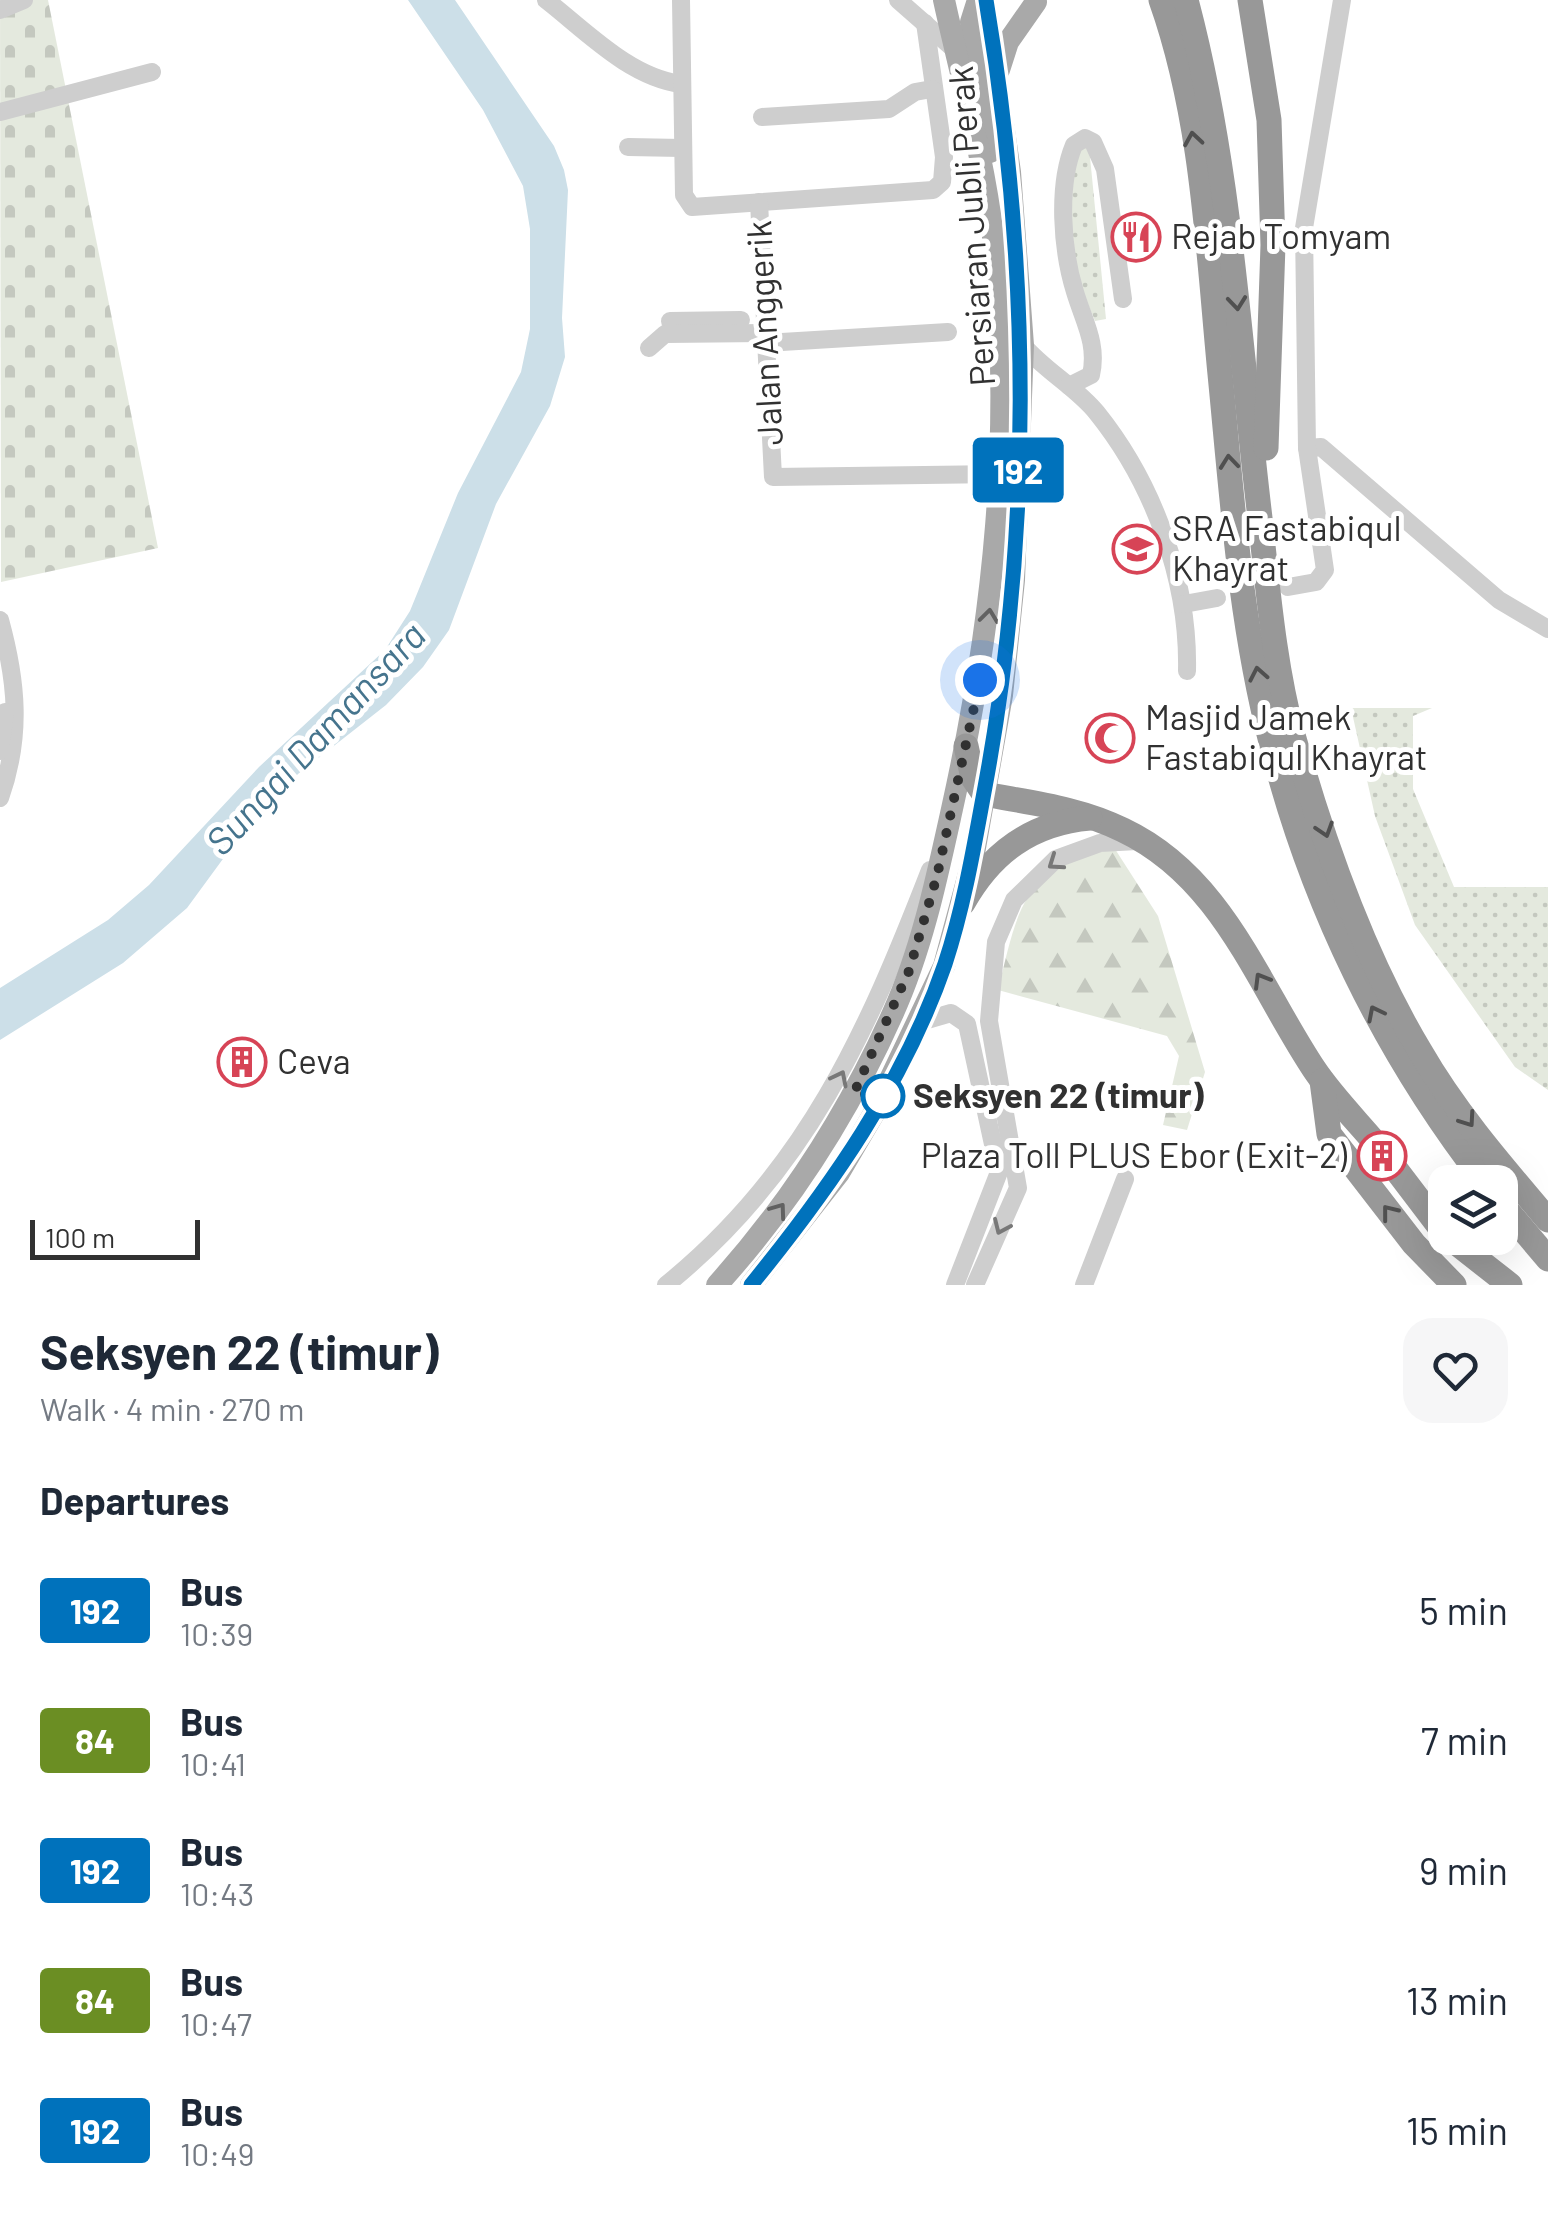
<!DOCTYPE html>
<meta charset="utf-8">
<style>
body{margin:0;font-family:Barlow,sans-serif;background:#f6f6f7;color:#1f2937;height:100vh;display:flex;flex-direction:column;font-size:38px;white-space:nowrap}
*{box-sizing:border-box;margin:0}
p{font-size:32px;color:#747a83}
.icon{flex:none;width:55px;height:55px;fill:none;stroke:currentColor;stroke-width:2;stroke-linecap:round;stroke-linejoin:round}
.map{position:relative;height:1285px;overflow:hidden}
.drawer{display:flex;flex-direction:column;background:#fff;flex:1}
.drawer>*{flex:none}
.badge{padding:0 20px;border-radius:8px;font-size:35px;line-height:65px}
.tools{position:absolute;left:1428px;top:1165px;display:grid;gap:20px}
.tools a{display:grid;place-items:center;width:90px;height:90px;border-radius:20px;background:#fff;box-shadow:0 10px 40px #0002;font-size:50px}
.scale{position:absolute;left:30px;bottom:25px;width:170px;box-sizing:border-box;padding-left:10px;border:5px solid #313131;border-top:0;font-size:28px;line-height:35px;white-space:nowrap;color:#313131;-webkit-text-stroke:8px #fff;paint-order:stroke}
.you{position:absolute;width:50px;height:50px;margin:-25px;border:8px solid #fff;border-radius:50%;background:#1a73e8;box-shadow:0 0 0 15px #1a73e833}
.map>.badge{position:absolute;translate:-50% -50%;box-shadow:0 0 0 5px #fff}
h2{padding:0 40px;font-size:38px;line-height:90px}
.round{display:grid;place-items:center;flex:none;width:105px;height:105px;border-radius:30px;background:#f6f6f7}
.head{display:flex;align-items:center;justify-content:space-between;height:170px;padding:0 40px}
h1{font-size:48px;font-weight:700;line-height:75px}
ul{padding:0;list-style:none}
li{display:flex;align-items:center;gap:30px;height:130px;padding:0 40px}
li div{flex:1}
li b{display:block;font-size:38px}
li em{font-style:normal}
li .badge{min-width:110px;font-weight:700;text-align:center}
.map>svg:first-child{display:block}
.grass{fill:url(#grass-dots)}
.forest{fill:url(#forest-firs)}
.cemetery{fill:url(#cemetery-stones)}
.water{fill:#ccdfe8}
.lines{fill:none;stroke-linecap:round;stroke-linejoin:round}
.minor{stroke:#cecece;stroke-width:18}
.major{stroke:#a9a9a9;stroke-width:22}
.highway{stroke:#989898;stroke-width:25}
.oneway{stroke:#505050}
.oneway2{stroke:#616161}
.oneway3{stroke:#787878}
.line-casing{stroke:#fff;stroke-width:22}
.line{stroke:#0072bc;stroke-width:15}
.walk{stroke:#313131;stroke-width:10;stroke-dasharray:0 18}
.stop-dot{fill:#fff;stroke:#0072bc;stroke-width:5}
.labels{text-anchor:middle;stroke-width:10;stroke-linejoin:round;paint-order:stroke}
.street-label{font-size:35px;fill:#313131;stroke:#fff}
.poi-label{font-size:35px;fill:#313131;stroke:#fff;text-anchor:start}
.stop-label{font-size:35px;font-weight:bold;fill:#313131;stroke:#fff;text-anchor:start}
.water-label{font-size:38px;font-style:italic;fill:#45748d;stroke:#fff}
</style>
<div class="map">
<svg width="1548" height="1285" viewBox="0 0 1548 1285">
<defs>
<pattern id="grass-dots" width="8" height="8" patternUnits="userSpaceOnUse" patternTransform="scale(2.5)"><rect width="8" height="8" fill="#e4e9de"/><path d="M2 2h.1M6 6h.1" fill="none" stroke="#c4c8bf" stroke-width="1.8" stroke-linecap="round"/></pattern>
<pattern id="forest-firs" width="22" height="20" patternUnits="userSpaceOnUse" patternTransform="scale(2.5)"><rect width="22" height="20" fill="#e4e9de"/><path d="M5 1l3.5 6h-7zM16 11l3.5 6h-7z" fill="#c4c8bf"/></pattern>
<pattern id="cemetery-stones" width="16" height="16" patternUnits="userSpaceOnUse" patternTransform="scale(2.5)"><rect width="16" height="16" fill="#e4e9de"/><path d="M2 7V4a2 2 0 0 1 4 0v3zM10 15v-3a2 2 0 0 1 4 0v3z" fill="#c4c8bf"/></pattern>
</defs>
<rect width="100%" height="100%" fill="#fff"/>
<g class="grass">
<path d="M1089,147L1106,319L1095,321C1071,267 1059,207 1077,149Z"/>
<path d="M1351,708H1432L1413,716V789L1454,887H1548V1090L1515,1067L1415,925L1375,816Z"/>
</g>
<path class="forest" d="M1115,849L1158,916L1205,1072L1187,1130L1163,1125L1179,1056L1167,1036L998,990C1018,910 1021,866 1115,849Z"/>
<path class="cemetery" d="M0,0H48L158,548L1,582Z"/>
<path class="water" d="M408,0H455L554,146L564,170L568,190L562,318L565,357L550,406L496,504L449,630L423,667L386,705L298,774L250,822L187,908L123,963L0,1040V988L108,920L149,885L259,767L385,650L410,611L458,493L521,372L530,329V229L523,186L483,110Z"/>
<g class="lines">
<g class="minor">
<path d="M546,0C586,31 629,77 681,84"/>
<path d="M681,0L684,195L692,207L933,190L942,182L944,157L925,23"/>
<path d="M898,0L955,50"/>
<path d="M0,10L24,0"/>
<path d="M0,112L152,72"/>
<path d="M762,117L889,109L915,92L932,89"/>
<path d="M628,147L682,148"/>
<path d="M759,202L773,477L1000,474"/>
<path d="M670,321L741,320"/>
<path d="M765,343L948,332"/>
<path d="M1023,345C1045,371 1076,387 1097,413C1154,484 1189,581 1187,671"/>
<path d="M649,348L665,334L765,333"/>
<path d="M1069,386L1091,375C1098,344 1084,322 1075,292C1062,250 1057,186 1074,145L1085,138L1093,142L1105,169L1123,299"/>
<path d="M1307,448L1321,447L1499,600L1548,629"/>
<path d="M1288,587L1316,582L1325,570L1307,448L1304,228L1342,0"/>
<path d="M1184,604L1217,598"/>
<path d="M0,620C17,682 22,736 0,798"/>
<path d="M0,751L5,712"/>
<path d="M920,1022L951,1013L967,1024L999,1172L955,1285"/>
<path d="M666,1285C806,1172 867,1032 930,870"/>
<path d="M975,1285L1018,1188L989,1021L996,942L1014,900L1056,859L1100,843L1137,841"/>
<path d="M1084,1285L1125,1179"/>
</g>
<g class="major">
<path d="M978,0L971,22L990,152"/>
<path d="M999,70L1008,42L1036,2"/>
<path d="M717,1285C790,1204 849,1112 893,1013C922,949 937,877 952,809C994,620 1014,431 993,237C984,158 961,78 944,0"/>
<path d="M751,1285L839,1173L873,1115L944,966L973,859L1002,695L1014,580L1023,345L1010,172L985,0"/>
</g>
<g class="highway">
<path d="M1161,0C1203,118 1208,250 1220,374C1232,497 1240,622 1271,742C1311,902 1384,1052 1485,1182"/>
<path d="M1186,0C1231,169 1239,344 1260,518C1268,589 1274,665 1293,735C1323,842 1363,956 1420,1051C1455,1112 1503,1167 1548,1220"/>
<path d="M1250,0L1269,120L1273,245L1266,448"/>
<path d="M966,746L973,778L984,794C1031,803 1079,808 1123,830C1222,877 1257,983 1314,1069C1332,1096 1356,1120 1377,1145"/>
<path d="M963,903C991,853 1031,823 1090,818"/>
<path d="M1322,1081L1329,1134L1414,1244L1454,1285"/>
<path d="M1391,1163L1445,1234"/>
<path d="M1500,1202L1548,1259"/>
<path d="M1450,1238L1510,1285"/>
</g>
</g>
<defs><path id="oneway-chevron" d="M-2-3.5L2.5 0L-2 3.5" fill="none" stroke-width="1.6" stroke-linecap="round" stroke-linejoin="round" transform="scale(2.5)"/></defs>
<g class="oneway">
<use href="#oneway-chevron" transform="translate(1193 139) rotate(-99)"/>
<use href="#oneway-chevron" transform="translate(1237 303) rotate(84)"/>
<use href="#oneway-chevron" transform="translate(1229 462) rotate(-96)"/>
<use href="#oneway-chevron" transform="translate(1258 674) rotate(-101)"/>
<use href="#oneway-chevron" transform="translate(1325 830) rotate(72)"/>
<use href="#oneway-chevron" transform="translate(1261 980) rotate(-121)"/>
<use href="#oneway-chevron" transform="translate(1375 1013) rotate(-117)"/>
<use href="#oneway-chevron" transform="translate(1468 1120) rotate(55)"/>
<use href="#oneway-chevron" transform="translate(1389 1212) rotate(-128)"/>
</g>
<g class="oneway2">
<use href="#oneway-chevron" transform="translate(989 616) rotate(-83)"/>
<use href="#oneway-chevron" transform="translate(779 1210) rotate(-54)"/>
</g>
<g class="oneway3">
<use href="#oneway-chevron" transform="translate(1055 863) rotate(145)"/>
<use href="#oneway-chevron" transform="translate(840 1078) rotate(-63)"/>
<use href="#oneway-chevron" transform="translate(1001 1227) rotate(114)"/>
</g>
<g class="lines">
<g class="line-casing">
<path id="line" d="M751,1285C830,1188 904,1083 945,964C964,906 974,847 985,787C1034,524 1030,263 986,0"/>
</g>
<use href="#line" class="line"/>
<path class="walk" d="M883,1096L854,1093L909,971L937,876L980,680"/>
</g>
<defs>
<g id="restaurant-ring" transform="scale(2.5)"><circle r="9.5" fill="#fff" stroke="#d74456" stroke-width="1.5"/><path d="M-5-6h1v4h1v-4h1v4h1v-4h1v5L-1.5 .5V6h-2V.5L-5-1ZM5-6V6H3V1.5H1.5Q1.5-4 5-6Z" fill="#d74456"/></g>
<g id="school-ring" transform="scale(2.5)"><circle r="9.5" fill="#fff" stroke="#d74456" stroke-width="1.5"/><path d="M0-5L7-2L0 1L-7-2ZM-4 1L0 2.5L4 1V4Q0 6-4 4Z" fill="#d74456"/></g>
<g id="mosque-ring" transform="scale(2.5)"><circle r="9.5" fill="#fff" stroke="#d74456" stroke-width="1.5"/><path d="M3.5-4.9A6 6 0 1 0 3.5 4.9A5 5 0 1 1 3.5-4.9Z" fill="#d74456"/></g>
<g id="building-ring" transform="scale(2.5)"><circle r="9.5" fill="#fff" stroke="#d74456" stroke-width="1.5"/><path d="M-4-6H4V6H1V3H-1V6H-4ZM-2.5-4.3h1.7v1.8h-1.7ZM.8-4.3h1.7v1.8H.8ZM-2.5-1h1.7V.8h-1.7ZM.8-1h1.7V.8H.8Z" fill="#d74456"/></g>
</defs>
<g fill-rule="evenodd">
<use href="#restaurant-ring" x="1136" y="237"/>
<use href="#school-ring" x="1137" y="549"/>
<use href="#mosque-ring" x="1110" y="738"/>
<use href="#building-ring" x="242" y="1062"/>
<use href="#building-ring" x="1382" y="1156"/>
</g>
<circle class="stop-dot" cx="883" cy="1096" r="20"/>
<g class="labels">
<g class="street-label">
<text transform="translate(972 226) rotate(-94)" y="12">Persiaran Jubli Perak</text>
<text transform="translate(765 333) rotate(-93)" y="12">Jalan Anggerik</text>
</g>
<g class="poi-label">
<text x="1171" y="249">Rejab Tomyam</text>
<text x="1172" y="541">SRA Fastabiqul<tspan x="1172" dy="40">Khayrat</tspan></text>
<text x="1145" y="730">Masjid Jamek<tspan x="1145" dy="40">Fastabiqul Khayrat</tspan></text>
<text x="277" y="1074">Ceva</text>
<text x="1347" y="1168" text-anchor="end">Plaza Toll PLUS Ebor (Exit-2)</text>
</g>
<g class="stop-label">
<text x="913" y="1108">Seksyen 22 (timur)</text>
</g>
<g class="water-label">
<text transform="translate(316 739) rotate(-47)" y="13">Sungai Damansara</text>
</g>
</g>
</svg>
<div class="tools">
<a><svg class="icon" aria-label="layers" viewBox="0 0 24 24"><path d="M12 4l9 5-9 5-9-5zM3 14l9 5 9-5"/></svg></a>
</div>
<div class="scale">100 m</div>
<div class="you" style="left:980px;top:680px"></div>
<b class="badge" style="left:1018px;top:470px;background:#0072bc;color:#fff">192</b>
</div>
<section class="drawer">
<div class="head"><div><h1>Seksyen 22 (timur)</h1><p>Walk · 4 min · 270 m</p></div><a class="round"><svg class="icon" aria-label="heart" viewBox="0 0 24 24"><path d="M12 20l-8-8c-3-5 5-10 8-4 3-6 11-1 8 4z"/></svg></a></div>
<h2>Departures</h2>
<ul>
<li><span class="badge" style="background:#0072bc;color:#fff">192</span><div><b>Bus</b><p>10:39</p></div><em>5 min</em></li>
<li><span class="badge" style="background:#6b8e23;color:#fff">84</span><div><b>Bus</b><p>10:41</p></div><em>7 min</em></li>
<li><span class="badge" style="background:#0072bc;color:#fff">192</span><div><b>Bus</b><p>10:43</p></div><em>9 min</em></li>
<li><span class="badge" style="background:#6b8e23;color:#fff">84</span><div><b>Bus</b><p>10:47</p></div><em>13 min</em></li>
<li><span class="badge" style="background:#0072bc;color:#fff">192</span><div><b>Bus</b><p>10:49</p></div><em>15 min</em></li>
</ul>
</section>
